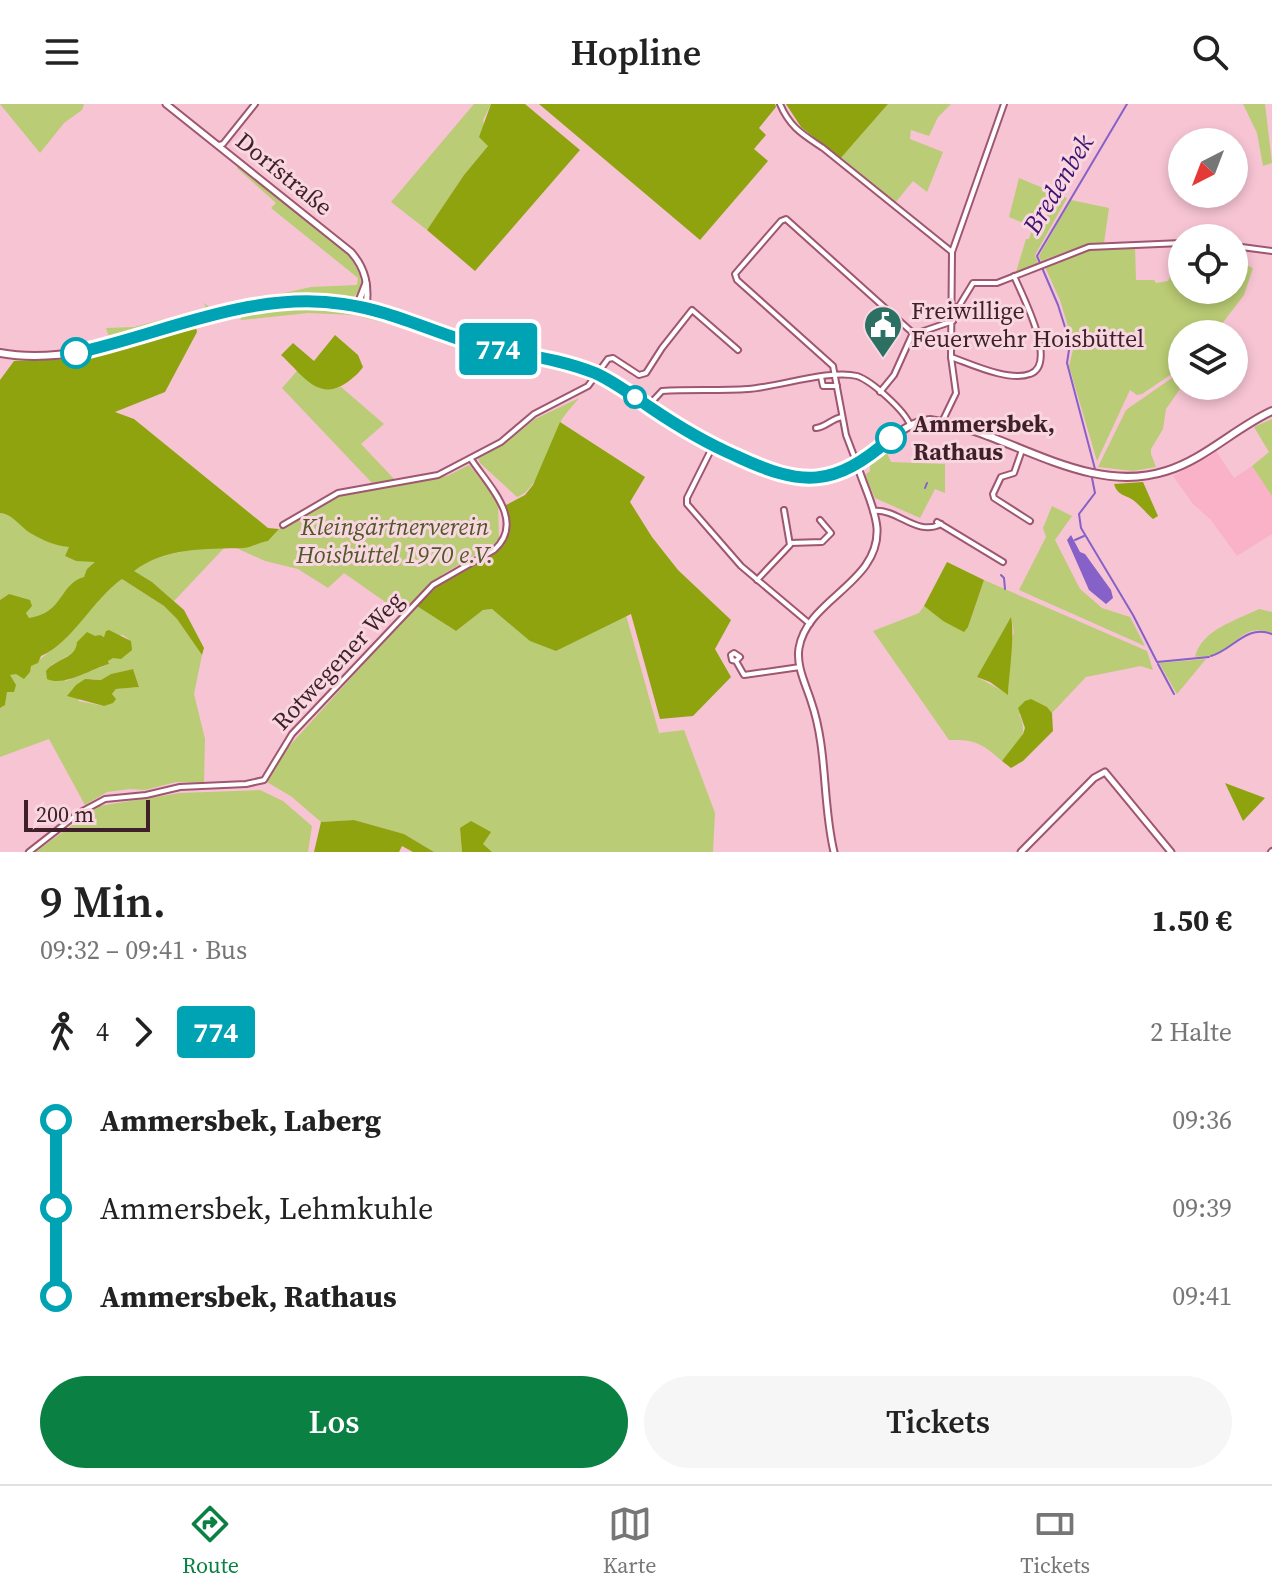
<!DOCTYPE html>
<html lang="de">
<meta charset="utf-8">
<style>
body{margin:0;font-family:"Source Serif 4",serif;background:#f6f6f6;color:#222;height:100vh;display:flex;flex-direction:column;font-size:30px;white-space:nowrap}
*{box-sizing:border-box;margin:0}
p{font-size:26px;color:#767676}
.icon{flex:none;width:44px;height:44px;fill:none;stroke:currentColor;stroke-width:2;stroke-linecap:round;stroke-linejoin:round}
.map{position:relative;height:748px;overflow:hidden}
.side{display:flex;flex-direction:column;background:#fff;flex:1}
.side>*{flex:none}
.badge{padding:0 16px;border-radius:6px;font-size:28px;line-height:52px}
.needle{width:52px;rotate:222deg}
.buttons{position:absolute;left:1168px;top:24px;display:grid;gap:16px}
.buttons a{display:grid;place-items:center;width:80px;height:80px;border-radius:50%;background:#fff;box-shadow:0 4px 12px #0003;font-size:40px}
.scale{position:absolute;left:24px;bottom:20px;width:126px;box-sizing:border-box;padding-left:8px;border:4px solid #3e1f2a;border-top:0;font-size:22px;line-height:28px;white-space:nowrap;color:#3e1f2a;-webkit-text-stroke:6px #f9d7e1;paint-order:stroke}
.map>.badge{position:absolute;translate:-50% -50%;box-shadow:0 0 0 4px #fff}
.legs{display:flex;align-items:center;gap:12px;height:88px;padding:0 40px;font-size:26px}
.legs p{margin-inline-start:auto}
.overview{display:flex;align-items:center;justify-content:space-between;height:136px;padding:0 40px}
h1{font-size:44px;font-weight:600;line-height:60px}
.button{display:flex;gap:16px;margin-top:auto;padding:16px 40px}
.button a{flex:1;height:92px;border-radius:48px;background:#0b8043;color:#fff;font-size:32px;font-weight:600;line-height:92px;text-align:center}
.button a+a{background:#f6f6f6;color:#222}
ul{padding:0 40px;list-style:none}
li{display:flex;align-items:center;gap:28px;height:88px;font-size:30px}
li i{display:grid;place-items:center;width:12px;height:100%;margin:0 10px;background:currentColor}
li i::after{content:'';width:20px;height:20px;margin:-10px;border:6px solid;border-radius:50%;background:#fff}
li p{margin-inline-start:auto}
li:first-child i{background:linear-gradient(#0000 50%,currentColor 0)}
li:last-child i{background:linear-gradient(currentColor 50%,#0000 0)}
header{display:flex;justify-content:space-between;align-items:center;height:104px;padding:0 40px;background:#fff;font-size:36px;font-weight:600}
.dock{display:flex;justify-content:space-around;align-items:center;height:112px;border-top:2px solid #e0e0e0;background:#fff;font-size:22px;color:#767676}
.dock a{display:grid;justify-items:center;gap:4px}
.dock .current{color:#0b8043}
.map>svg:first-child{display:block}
.built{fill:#fab2c9}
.green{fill:#bacc75;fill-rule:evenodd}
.forest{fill:#8fa30f}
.water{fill:#8661c7}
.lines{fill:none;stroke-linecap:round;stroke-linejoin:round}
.stream{stroke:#8661c7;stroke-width:2}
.street-casing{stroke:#9f5670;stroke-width:8}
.secondary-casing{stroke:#9f5670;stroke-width:9}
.primary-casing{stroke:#9f5670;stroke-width:10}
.street{stroke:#fff;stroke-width:4}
.secondary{stroke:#fff;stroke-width:5}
.primary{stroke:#fff;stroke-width:6}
.line-1-casing{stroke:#fff;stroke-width:18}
.line-1{stroke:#00a3b4;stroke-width:12}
.stop-1-dot{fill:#fff;stroke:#00a3b4;stroke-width:4}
.labels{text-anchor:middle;stroke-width:6;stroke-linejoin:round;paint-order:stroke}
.street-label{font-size:24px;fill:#3e1f2a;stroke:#f9d7e1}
.poi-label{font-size:24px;fill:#3e1f2a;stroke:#f9d7e1;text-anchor:start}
.stop-label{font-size:24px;font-weight:bold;fill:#3e1f2a;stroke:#f9d7e1;text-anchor:start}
.park-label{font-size:24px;font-style:italic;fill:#4f5826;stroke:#f9d7e1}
.water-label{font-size:26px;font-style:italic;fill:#3f1472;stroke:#f9d7e1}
</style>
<header><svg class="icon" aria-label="menu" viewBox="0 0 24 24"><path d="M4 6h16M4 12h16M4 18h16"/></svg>Hopline<svg class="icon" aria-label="search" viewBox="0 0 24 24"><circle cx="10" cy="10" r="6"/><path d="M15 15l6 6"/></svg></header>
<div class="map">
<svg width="1272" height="748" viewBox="0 0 1272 748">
<rect width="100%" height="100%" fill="#f7c4d4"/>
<path class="built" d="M1216,347L1234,374L1252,362L1272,392V430L1237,452L1211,416L1193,400L1173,372Z"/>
<g class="green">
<path d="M0,0H84L82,6L64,19L40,49Z"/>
<path d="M474,0H491L483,16L488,42L464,71L427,126L391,98Z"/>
<path d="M888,0H951L938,13L929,32L911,26L910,35L943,48L927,88L913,77L895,99L840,55Z"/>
<path d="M1243,0H1265L1272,59L1263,62L1257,29Z"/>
<path d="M239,62L347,149C357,163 370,182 352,194L299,191L208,209L204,199L212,205L311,183L357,181L358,174L271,104L276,99L237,64Z"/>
<path d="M1019,74L1067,94L1035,151L1038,159L1016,168L1026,135H1029L1033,123L1009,113Z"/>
<path d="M1071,96L1109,104L1104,139L1086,141L1041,157L1039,152Z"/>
<path d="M1135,144L1136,176H1154L1156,179L1168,177L1170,173H1182V186H1234V156L1253,164L1244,191L1214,230H1182V263L1142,290L1137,291L1130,286L1097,357L1069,262L1074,242L1060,196L1045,163L1092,146Z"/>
<path d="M317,203L352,206L363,211L376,212L474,245L546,259L476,248L397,222L354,211L308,209L241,216L240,212L278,205Z"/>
<path d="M202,205L204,210L124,232L109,233L106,224L134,223Z"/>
<path d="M298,266C311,281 321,289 341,283L384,320L361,340L395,376L372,379L282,284Z"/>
<path d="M1182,267V282L1166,305L1163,325L1151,345V350L1156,363L1133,367L1098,363L1126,306Z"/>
<path d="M579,294C573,302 564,310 560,319C550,340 539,386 517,393L480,359L478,354L505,339L535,315Z"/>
<path d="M1272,315V392L1252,362L1269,348L1254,323Z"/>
<path d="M886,347L891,358L945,360V389L935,385L920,414L875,394L865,371L870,367V358Z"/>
<path d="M469,361L498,397L499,437L443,470L401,509L344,469L328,484L298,465L265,457L232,442C247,444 255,439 268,437L279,425L338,389L447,372Z"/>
<path d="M1052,402L1072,412L1055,436L1080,485L1102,504L1130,513L1145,542L1019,486L1046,433L1043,424Z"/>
<path d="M0,409C13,410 22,424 33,430C44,437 57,442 70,443L65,452L76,457H96L84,473L63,490L58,500L42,513L29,514L15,494L9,490L0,496Z"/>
<path d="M225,443L174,497L152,478L133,467C160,447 194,446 225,443Z"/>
<path d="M122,475L164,502L177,515L202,551L194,590L205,635L204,679L176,678L145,686L130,685L107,688L85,701L49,635L0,653V604L5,601L9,571C45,564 85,509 111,483ZM106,531H123L131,537L108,557L109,560L66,577L51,561ZM133,565L139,583L116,585L104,602L78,597L91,575L102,576L111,570Z"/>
<path d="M984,476L1147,547L1153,566L1141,562L1086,573L1052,609L1047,603L1019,610C1030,633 1017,640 1002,657C983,640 975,635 949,636L873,527L919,509L924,502L943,517L968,523ZM1011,514L1014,528L1010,540L1008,590L977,573Z"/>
<path d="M417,501L456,527L483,506L492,505L530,536L556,547L626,511L659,629L684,626L715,709L713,748H492L460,724L462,748H434L404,730L354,716L321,718L292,693L267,678L282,650Z"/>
<path d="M1259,505L1272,508V529C1242,518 1237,543 1214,551C1208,553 1201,552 1195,553C1201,526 1237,516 1259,505Z"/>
<path d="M1206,555L1177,590L1159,559Z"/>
<path d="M260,686L283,697L312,722L308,748H35L99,702L180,689Z"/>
</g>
<g class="forest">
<path d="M491,0H525L580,46L475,167L427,126L464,71L488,42L479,33Z"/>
<path d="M539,0H775L776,3L759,24L766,31L754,45L768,57L700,136Z"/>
<path d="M786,0H888L840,55L801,23Z"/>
<path d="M196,223L197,228L165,288L115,308L134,315L268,424L279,425L268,437C260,438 252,443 244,444C207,445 165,443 134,467L152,478L184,506L204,544L202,551L177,515L164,502L122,475C93,495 72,539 41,552L38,559L31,562L30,568L24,575L16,570L10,571L16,581L14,588H7L5,601L0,604V496L9,490L30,496L32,502L26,509L29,514C64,509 59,480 84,473L87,465L95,458L76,457L65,452L69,443C56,442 44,437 32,430C21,424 13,410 0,409V276L14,257L77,255Z"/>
<path d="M335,231L358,251L363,263C359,269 355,272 349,277C319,300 303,271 281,251L293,239L314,257Z"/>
<path d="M560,318L645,373L630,398L652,433L678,466L731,516L715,545L731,573L693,612L660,615L631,510L556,547L530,537L492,505L483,506L456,527L417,502L447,473L500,444L507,432L506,401L525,391L533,381Z"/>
<path d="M1143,378L1158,412L1153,415C1146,409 1140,401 1133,396C1124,390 1118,392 1114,380Z"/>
<path d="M947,458L984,476L968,523L964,528L943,517L924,502Z"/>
<path d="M1011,513C1015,532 1009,569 1008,591L990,578L977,573Z"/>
<path d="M109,526L131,537L132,546L121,555L113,554L108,557L109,560C91,565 64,583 47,575L46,567C56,554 76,555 77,538L87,528L95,532L100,531L104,533L106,527Z"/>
<path d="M133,565L139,583L116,585L112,590L116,595L113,599L104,602L67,592L76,581L85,575L101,576L111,570Z"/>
<path d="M1031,595L1047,603L1052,609L1053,627L1023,657L1011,664L1002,657L1023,630L1025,624L1018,604L1025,597Z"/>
<path d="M1225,679L1265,694L1243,717Z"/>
<path d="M354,716L404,730L434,748H413L402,742L399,748H314L321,718Z"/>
<path d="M471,717L491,728L483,740L492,748H462L460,724Z"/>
</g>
<path class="water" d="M1071,431L1080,448L1085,450L1111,486L1113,494L1106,500L1089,486L1067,436Z"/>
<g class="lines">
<g class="stream">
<path d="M1095,365L1067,259L1070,239L1058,201L1037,152L1127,0"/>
<path d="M1092,374L1095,389L1079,410L1081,424L1133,511L1157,558L1209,553"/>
<path d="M925,384L927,379"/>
<path d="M1075,436L1084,432"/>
<path d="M1001,471L1004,474L1005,485"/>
<path d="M1211,552C1233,546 1246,520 1272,530"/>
<path d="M1158,560L1174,590"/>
</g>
<g class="street-casing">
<g id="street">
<path d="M780,0C790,24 804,31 823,44L952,148"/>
<path d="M219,41L223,40L255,0"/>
<path d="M1234,142L1272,147"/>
<path d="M953,204L959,202L973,179H997L1089,143L1182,139"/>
<path d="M951,253C971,260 1009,278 1030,270C1059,260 1021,189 1014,172"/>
<path d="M821,273L823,282H837"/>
<path d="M880,288L894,271L912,231L953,217"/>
<path d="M648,302L662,287C690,285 719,287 748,285C778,283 830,265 857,272C872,277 905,307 910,321"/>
<path d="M942,318L956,289L951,253L952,148L1004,0"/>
<path d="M816,324C826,323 831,315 842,313"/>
<path d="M713,342L687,394V400L741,462L810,520"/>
<path d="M1022,346L1014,369L1001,373L993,390L994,394L1030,417"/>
<path d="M857,360L846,331L833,262L737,176L735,170L781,117L786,115L914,230"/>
<path d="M873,407C898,404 916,433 941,420"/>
<path d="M937,418L1003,458"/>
<path d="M283,421L338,389L438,371L501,338L534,310L588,282L608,255L613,254L639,271L646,269L662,244L692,206L738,246"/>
<path d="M790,439L822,438L831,429L820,416"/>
<path d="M757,476L790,441L784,406"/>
<path d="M736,557L740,553L734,549L731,551L732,556L736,557L744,571L800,563"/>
<path d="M29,748L79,709L105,695L146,691L180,683L246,680L264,676L292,630L433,481L494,446C527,417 487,380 471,355"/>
<path d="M1271,748L1272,747"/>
</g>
</g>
<g class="secondary-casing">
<g id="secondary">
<path d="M166,0L351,148C366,165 369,182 366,204"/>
<path d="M357,202L366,179"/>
<path d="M834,748C822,698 828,646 811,597C806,581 796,562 799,544C807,495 880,479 877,424C875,402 863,381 857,360"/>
<path d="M1021,748L1094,674L1105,668L1171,748"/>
</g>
</g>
<g class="primary-casing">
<path id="primary" d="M0,249C104,268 212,192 319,197C375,200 423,226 476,240C519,251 563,253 604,274C629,286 651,304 674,320C696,334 720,345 744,356C760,363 777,372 795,374C822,376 852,365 874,349C892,335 906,318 930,316C1007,326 1085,393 1166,367C1205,355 1235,324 1272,307"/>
</g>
<use href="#street" class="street"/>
<use href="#secondary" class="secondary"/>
<use href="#primary" class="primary"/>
</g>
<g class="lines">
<g class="line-1-casing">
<path id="line-1" d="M76,249C163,230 252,186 343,200C388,206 428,226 471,239C514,251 552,252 595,269C615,278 633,292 651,304C679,323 706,339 736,352C802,383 834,384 891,334"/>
</g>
<use href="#line-1" class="line-1"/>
</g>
<defs>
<g id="civic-pin" transform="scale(2)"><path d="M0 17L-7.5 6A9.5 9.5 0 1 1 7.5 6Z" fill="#2c7063" stroke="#f9d7e1"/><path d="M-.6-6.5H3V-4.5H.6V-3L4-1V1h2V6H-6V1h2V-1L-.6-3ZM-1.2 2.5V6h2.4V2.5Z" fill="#fff"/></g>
</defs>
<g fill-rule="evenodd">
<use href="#civic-pin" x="883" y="221"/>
</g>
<g class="stop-1-dot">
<circle cx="76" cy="249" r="14"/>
<circle cx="635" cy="293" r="10"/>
<circle cx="891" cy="334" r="14"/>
</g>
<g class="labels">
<g class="street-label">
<text transform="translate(284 70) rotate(39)" y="8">Dorfstraße</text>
<text transform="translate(338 557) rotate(-47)" y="8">Rotwegener Weg</text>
</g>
<g class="poi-label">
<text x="911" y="215">Freiwillige<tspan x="911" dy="28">Feuerwehr Hoisbüttel</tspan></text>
</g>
<g class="stop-label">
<text x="913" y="328">Ammersbek,<tspan x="913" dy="28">Rathaus</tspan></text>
</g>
<g class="park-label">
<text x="395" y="431">Kleingärtnerverein<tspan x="395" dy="28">Hoisbüttel 1970 e.V.</tspan></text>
</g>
<g class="water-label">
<text transform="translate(1058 80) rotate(-59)" y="9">Bredenbek</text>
</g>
</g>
</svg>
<div class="buttons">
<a><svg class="needle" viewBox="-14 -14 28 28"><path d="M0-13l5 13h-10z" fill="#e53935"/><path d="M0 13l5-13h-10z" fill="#767676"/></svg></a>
<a><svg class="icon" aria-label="locate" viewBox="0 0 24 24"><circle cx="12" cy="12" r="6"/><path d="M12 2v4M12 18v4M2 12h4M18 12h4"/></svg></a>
<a><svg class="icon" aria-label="layers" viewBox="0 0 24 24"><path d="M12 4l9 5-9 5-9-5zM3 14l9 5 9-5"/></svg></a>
</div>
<div class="scale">200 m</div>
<b class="badge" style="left:498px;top:245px;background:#00a3b4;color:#fff">774</b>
</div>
<section class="side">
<div class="overview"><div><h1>9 Min.</h1><p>09:32 – 09:41 · Bus</p></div><b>1.50 €</b></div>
<div class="legs"><svg class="icon" aria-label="walk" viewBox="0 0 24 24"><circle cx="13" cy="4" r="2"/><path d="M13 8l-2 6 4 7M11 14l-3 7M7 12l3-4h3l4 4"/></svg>4<svg class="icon" aria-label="forward" viewBox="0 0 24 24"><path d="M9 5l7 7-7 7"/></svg><b class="badge" style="background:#00a3b4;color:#fff">774</b><p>2 Halte</p></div>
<ul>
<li><i style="color:#00a3b4"></i><b>Ammersbek, Laberg</b><p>09:36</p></li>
<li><i style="color:#00a3b4"></i><span>Ammersbek, Lehmkuhle</span><p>09:39</p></li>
<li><i style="color:#00a3b4"></i><b>Ammersbek, Rathaus</b><p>09:41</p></li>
</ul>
<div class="button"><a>Los</a><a>Tickets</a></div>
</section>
<nav class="dock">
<a class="current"><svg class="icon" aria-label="directions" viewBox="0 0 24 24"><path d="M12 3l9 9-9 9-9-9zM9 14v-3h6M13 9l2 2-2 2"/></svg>Route</a>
<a><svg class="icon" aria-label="map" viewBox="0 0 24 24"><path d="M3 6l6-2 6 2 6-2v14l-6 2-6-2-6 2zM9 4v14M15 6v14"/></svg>Karte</a>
<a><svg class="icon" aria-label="tickets" viewBox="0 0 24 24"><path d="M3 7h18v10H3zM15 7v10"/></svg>Tickets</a>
</nav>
